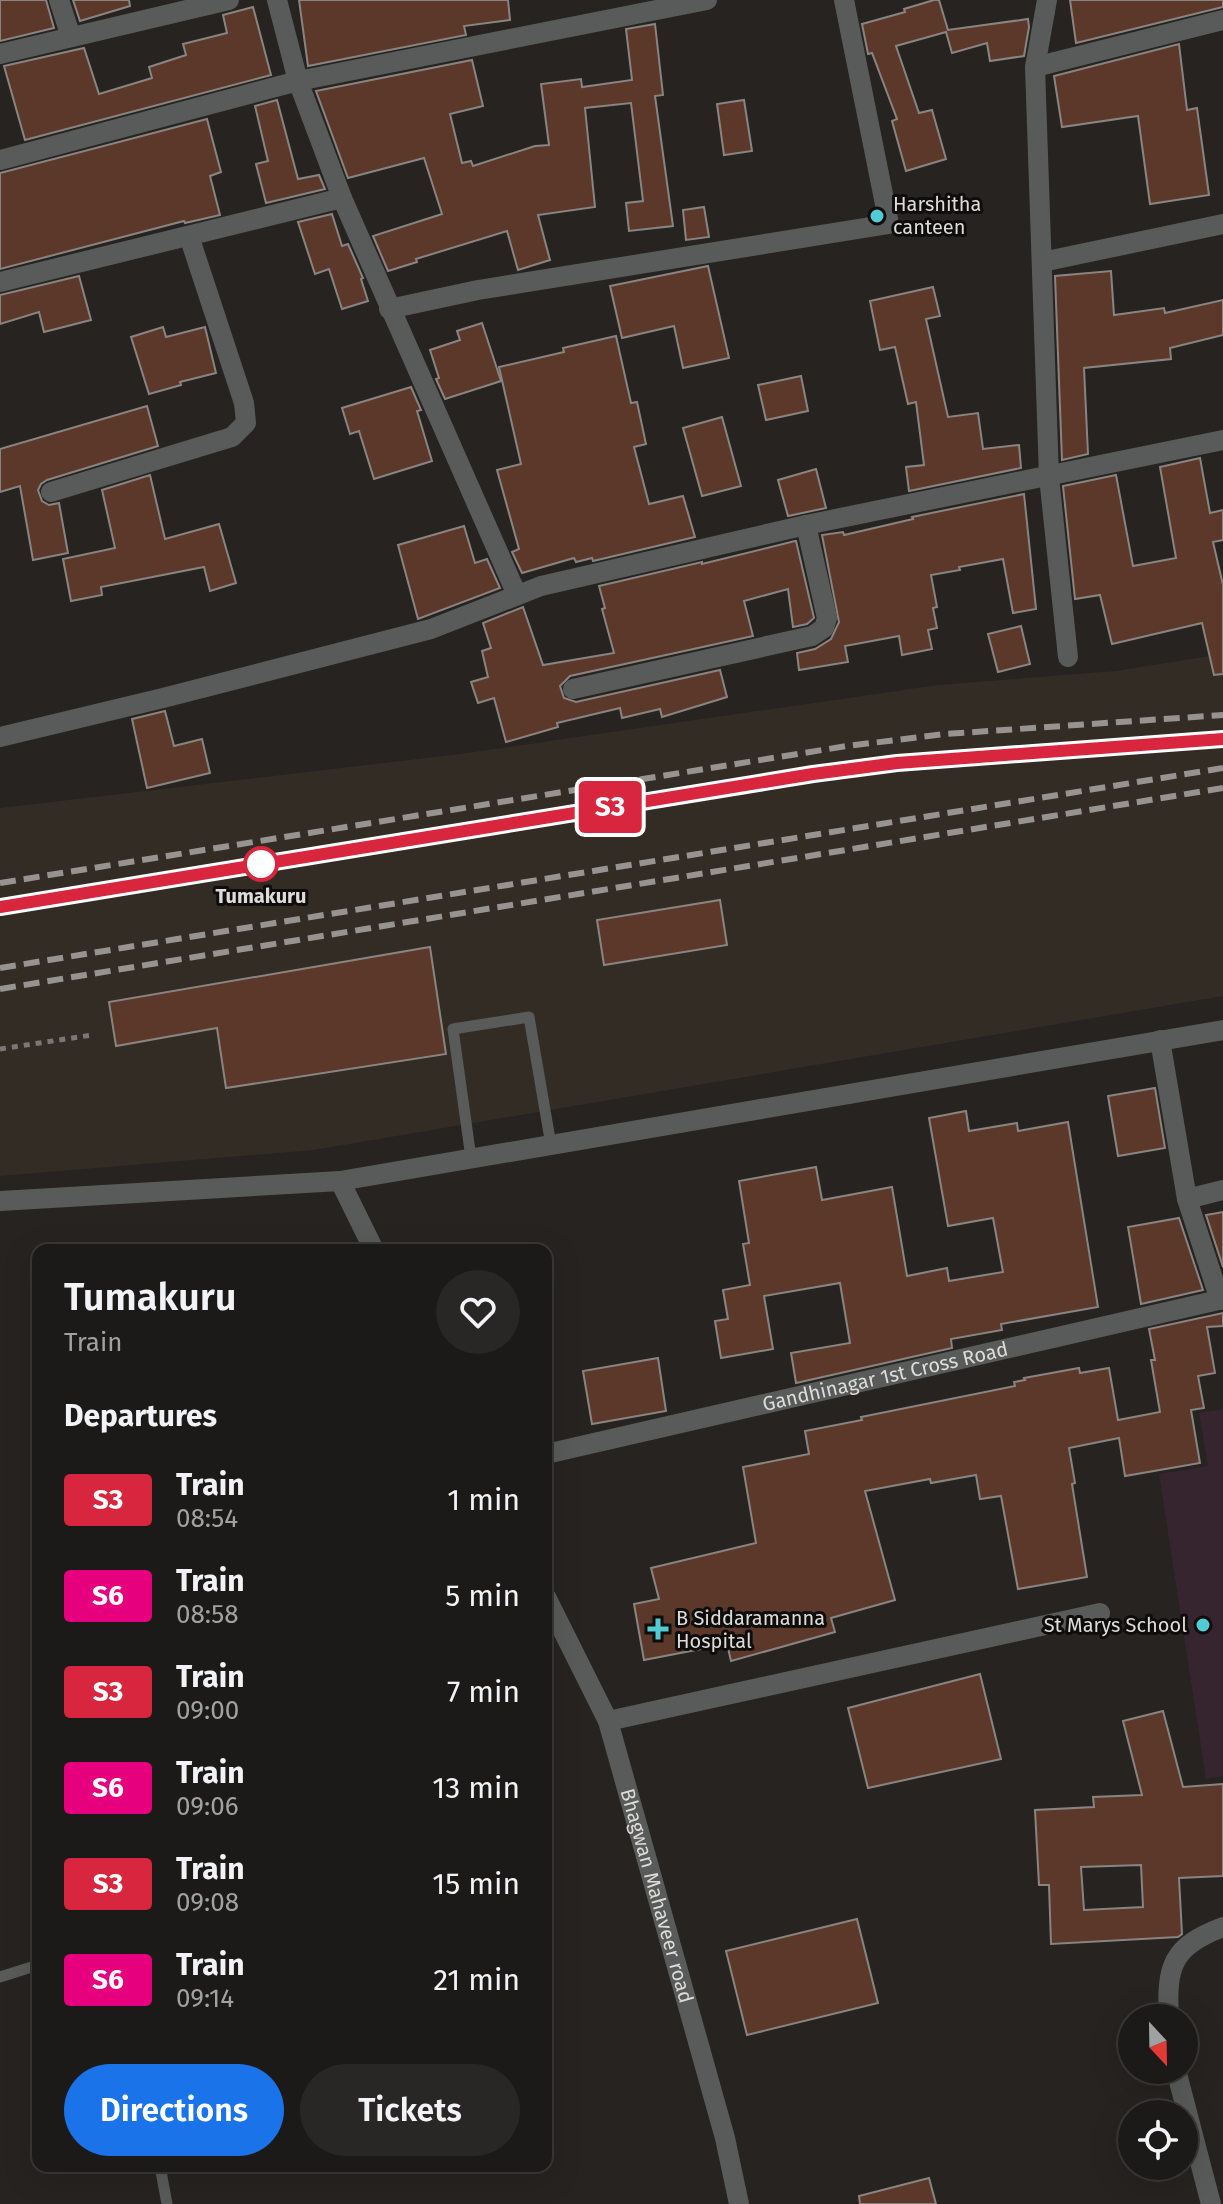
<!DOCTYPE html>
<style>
body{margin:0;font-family:"Fira Sans",sans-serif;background:#292725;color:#f1f3f6;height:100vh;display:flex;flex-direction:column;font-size:30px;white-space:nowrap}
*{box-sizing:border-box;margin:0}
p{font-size:26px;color:#a0a1a2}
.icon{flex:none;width:44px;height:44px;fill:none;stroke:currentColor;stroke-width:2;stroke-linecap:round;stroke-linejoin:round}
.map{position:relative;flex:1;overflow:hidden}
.details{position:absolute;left:32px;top:1244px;width:520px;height:928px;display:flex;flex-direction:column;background:#1c1a18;border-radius:16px;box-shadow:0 8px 32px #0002,0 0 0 2px #3a3837}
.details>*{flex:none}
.badge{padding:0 16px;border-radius:6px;font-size:28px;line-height:52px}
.needle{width:52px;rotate:158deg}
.tools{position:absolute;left:1118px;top:2004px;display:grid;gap:16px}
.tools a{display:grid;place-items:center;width:80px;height:80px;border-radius:50%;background:#1c1a18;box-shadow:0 8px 32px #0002,0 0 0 2px #3a3837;font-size:40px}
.map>.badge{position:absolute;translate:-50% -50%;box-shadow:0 0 0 4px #fff}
h2{padding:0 32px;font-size:30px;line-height:72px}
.round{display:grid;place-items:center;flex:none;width:84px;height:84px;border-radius:42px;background:#292725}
.headline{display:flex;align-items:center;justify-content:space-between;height:136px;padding:0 32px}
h1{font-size:38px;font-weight:600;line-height:60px}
.action{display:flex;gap:16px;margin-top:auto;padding:16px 32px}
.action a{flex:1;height:92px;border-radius:48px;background:#1a73e8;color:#fff;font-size:32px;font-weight:600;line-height:92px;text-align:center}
.action a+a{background:#292725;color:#f1f3f6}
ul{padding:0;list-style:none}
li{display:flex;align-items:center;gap:24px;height:96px;padding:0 32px}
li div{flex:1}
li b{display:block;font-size:30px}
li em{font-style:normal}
li .badge{min-width:88px;font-weight:700;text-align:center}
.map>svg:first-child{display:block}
.built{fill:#322c24}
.education{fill:#36252f}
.building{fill:#5b382a;stroke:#898482;stroke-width:2;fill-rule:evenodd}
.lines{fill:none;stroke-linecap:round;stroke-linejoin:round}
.path{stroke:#7a7775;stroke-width:5;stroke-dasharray:6 6;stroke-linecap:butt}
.service{stroke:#585b5a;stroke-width:11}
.minor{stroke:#585b5a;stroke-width:20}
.tertiary{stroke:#585b5a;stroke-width:20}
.rail{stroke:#969391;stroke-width:6;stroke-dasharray:16 8;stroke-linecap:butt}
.line-casing{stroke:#fff;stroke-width:18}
.line{stroke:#d7263d;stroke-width:12}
.poi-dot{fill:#51ccd5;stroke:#0e0d0c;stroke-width:3}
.stop-dot{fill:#fff;stroke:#d7263d;stroke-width:4}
.labels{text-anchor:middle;stroke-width:6;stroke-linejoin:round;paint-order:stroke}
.poi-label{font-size:20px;fill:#dedcda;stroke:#0e0d0c;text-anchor:start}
.stop-label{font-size:20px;font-weight:bold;fill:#dedcda;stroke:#0e0d0c}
.street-label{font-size:20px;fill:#dedcda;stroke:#0e0d0c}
</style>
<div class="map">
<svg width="1223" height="2204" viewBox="0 0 1223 2204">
<rect width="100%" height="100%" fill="#262320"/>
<path class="built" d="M1223,654V996L314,1150L0,1176V808L460,754L938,685L1115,671Z"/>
<path class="education" d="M1223,1409V1776L1206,1779L1159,1474L1208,1466L1199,1413Z"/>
<g class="building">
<path d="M0,0H46L54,28L0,41Z"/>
<path d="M73,0H129L130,6L80,21Z"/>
<path d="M299,0H508L510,20L464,26L466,35L308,66Z"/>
<path d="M934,0H939L948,30L1028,19L1029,27L1024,56L990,61L987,43L952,53L946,32L896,46L919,113L932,110L946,159L906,171L892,121L897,119L872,53L868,54L862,24L905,12L904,9Z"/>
<path d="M1070,0H1223V7L1076,43Z"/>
<path d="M253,7L271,75L25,140L4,66L84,48L99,94L152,78L149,67L186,55L183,44L227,33L223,15Z"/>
<path d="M655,24L663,95L655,96L673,226L629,231L626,203L643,201L631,103L585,108L595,207L538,215L550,260L518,270L507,231L416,259L417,262L388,271L373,236L442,214L424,158L348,178L316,91L472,60L483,106L450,114L462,163L471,161L473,166L535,146L549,145L541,84L581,79L582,87L632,80L626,29Z"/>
<path d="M1179,44L1187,110L1197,108L1209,195L1150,204L1138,116L1062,127L1054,76Z"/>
<path d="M277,100L298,179L319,175L325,189L266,203L256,164L268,161L255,106Z"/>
<path d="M744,100L752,151L724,155L717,104Z"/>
<path d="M207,119L221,172L210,176L220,215L185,223L184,221L0,269V173Z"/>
<path d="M704,207L709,237L686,240L683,210Z"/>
<path d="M332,214L342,246L348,244L363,278L361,279L368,301L342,309L329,269L315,274L298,222Z"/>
<path d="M708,266L729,358L683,368L674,326L622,338L610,286Z"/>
<path d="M1111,271L1114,315L1164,308L1165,313L1223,300V335L1170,348L1171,359L1084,368L1088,454L1062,460L1055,276Z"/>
<path d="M79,276L91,320L44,332L39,312L0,324V295Z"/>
<path d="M933,287L940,316L926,319L948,417L978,413L983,449L1019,445L1021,468L909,491L906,467L924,465L916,402L908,404L895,347L880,350L870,301Z"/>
<path d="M482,323L501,381L445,399L436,379L439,378L430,350L460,340L457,331Z"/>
<path d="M163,327L166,337L205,327L216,373L180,382L181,385L149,394L131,337Z"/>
<path d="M616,336L631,403L637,402L646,444L634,447L649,504L683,496L695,537L593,561L592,558L576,562L574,558L522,573L512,552L519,549L497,470L521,464L499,367L564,352L563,348Z"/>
<path d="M801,376L808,411L766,420L758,385Z"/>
<path d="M411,387L421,410L417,411L432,461L374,479L359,431L350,434L342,408Z"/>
<path d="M147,406L158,446L47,480L41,484L38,490L42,501L49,505L59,503L68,553L33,560L20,486L0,492V449Z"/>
<path d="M722,417L741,486L702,496L683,428Z"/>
<path d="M1200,458L1210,513L1223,510V540L1213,542L1223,585V674L1214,675L1202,623L1112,644L1100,595L1075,599L1063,486L1116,475L1133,566L1176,558L1160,467Z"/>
<path d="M816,469L826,508L788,516L778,480Z"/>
<path d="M150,475L165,539L219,524L236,583L210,591L204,567L101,587L102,595L71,601L63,559L115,548L102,490Z"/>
<path d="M1024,494L1036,609L1013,613L1003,559L959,567L960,570L931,575L937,607L933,608L937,628L928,630L932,649L902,655L899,636L845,646L848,662L799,670L797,653L815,649L831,639L839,622L822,535L843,532L844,535L913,519L912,517Z"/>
<path d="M464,526L475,563L487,559L500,588L418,619L398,545Z"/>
<path d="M795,541H796L814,618L807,624L793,627L788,589L744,601L753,636L570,676L560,686L564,698L576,702L720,670L727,697L662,717L660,709L622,718L620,708L557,723L558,727L506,742L494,698L478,703L471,682L488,677L482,651L491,648L483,623L523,607L543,665L614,653L602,609L605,608L599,586L702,562V564Z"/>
<path d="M1021,626L1030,664L998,672L988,634Z"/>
<path d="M165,711L174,746L202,739L210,773L147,788L132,719Z"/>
<path d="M720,900L727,945L604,965L597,920Z"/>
<path d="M430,947L446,1054L226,1088L217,1028L116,1046L109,1002Z"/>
<path d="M1155,1088L1165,1148L1118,1156L1108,1096Z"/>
<path d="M966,1111L969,1131L1017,1123L1018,1131L1068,1122L1098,1307L1001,1324L1002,1330L951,1339L952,1348L796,1383L791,1353L850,1343L840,1283L764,1296L773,1349L721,1358L715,1321L728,1319L723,1290L750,1285L743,1244L749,1243L739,1181L816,1167L822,1200L892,1187L907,1276L947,1268L949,1281L1003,1272L993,1218L948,1226L929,1118Z"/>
<path d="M1223,1212V1267L1206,1215Z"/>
<path d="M1179,1218L1203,1290L1141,1304L1128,1227Z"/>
<path d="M1223,1313V1326L1207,1327L1215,1373L1198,1376L1204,1408L1191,1410L1200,1463L1125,1476L1119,1438L1069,1448L1075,1483L1072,1484L1087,1577L1018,1589L1001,1496L980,1499L976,1475L931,1483L930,1479L865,1491L895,1600L831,1618L835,1632L731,1661L727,1644L644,1660L634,1604L659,1599L651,1568L756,1543L743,1467L809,1454L805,1431L862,1420L861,1417L1015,1386L1014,1382L1025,1380L1024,1378L1079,1368L1080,1373L1109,1368L1118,1420L1160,1412L1151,1360H1155L1149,1329Z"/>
<path d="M658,1358L666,1411L592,1424L583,1371Z"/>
<path d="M980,1674L1001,1759L868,1788L848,1708Z"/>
<path d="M1163,1711L1183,1787L1223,1784V1876L1179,1878L1182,1934L1178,1937L1051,1944L1049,1885H1039L1035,1810L1094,1807L1093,1797L1142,1795L1123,1721ZM1141,1865L1143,1907L1084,1910L1081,1867Z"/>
<path d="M857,1919L878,2003L747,2035L726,1951Z"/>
<path d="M929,2178L936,2204H860L859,2196Z"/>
</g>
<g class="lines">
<path class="path" d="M0,1049L92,1035"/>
<g class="service">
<path d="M471,1158L453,1029L529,1017L551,1145"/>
<path d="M0,1977L38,1965"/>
<path d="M160,2166L167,2204"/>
</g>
<g class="minor">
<path d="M59,0L71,37"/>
<path d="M277,0L298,81L707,0"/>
<path d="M1047,0L1035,67L1049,477L1068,657"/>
<path d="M0,54L229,0"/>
<path d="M1035,67L1223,20"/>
<path d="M0,160L298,81L342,198L517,595"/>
<path d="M1042,262L1223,224"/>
<path d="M0,282L342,198"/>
<path d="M389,309L478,290L889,224L844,0"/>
<path d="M51,492L232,437L246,423L244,403L189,236"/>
<path d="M573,689L812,636L824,628L827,618L806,525"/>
<path d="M0,737L163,698L431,629L541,586L806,525L1223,440"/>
<path d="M1160,1040L1187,1199L1220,1300"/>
<path d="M340,1181L1223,1030"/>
<path d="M1187,1199L1223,1190"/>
<path id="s1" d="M546,1454L1223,1299"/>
<path d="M608,1721L1100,1613"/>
<path d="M1169,2018C1166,1966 1172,1946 1223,1927"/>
<path d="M1176,2070L1211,2204"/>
</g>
<g class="tertiary">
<path d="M0,1201L340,1181L374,1250"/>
<path id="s2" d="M546,1597L608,1721L725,2138L739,2204"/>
</g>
<g class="rail">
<path d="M0,883L847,746L945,734L1223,715"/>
<path d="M0,907L813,774L897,763L1223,739"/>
<path d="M0,968L1223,768"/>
<path d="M0,989L1223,788"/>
</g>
</g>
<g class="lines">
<g class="line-casing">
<path id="line" d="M0,907L813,774L897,763L1223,739"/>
</g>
<use href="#line" class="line"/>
</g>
<g class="poi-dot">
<circle cx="877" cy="216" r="8"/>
<circle cx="1203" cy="1625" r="8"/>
<path d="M654 1617h8v8h8v8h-8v8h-8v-8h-8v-8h8z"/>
</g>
<circle class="stop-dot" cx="261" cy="864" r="16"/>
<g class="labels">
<g class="poi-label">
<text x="893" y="211">Harshitha<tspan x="893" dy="23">canteen</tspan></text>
<text x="676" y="1625">B Siddaramanna<tspan x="676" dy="23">Hospital</tspan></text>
<text x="1187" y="1632" text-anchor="end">St Marys School</text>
</g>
<g class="stop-label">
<text x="261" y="903">Tumakuru</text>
</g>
<g class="street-label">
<text dy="7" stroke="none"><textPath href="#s1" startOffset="348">Gandhinagar 1st Cross Road</textPath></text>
<text dy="7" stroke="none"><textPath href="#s2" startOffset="320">Bhagwan Mahaveer road</textPath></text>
</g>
</g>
</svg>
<div class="tools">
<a><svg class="needle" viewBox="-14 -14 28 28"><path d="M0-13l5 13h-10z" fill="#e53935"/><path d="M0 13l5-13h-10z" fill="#a0a1a2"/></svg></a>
<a><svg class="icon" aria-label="locate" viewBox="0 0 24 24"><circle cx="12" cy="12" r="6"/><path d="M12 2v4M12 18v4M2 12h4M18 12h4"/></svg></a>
</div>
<b class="badge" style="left:610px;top:807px;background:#d7263d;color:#fff">S3</b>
<section class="details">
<div class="headline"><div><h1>Tumakuru</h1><p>Train</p></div><a class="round"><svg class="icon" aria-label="heart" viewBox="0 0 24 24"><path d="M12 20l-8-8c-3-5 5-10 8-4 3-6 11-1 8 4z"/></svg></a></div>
<h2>Departures</h2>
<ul>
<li><span class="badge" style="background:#d7263d;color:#fff">S3</span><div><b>Train</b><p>08:54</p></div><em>1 min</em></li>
<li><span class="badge" style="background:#e6007e;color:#fff">S6</span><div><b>Train</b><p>08:58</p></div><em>5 min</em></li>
<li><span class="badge" style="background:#d7263d;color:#fff">S3</span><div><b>Train</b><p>09:00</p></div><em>7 min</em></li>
<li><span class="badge" style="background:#e6007e;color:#fff">S6</span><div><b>Train</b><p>09:06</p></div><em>13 min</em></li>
<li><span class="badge" style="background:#d7263d;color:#fff">S3</span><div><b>Train</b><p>09:08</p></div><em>15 min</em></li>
<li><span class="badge" style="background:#e6007e;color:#fff">S6</span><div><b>Train</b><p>09:14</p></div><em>21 min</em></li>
</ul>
<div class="action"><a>Directions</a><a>Tickets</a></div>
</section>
</div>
